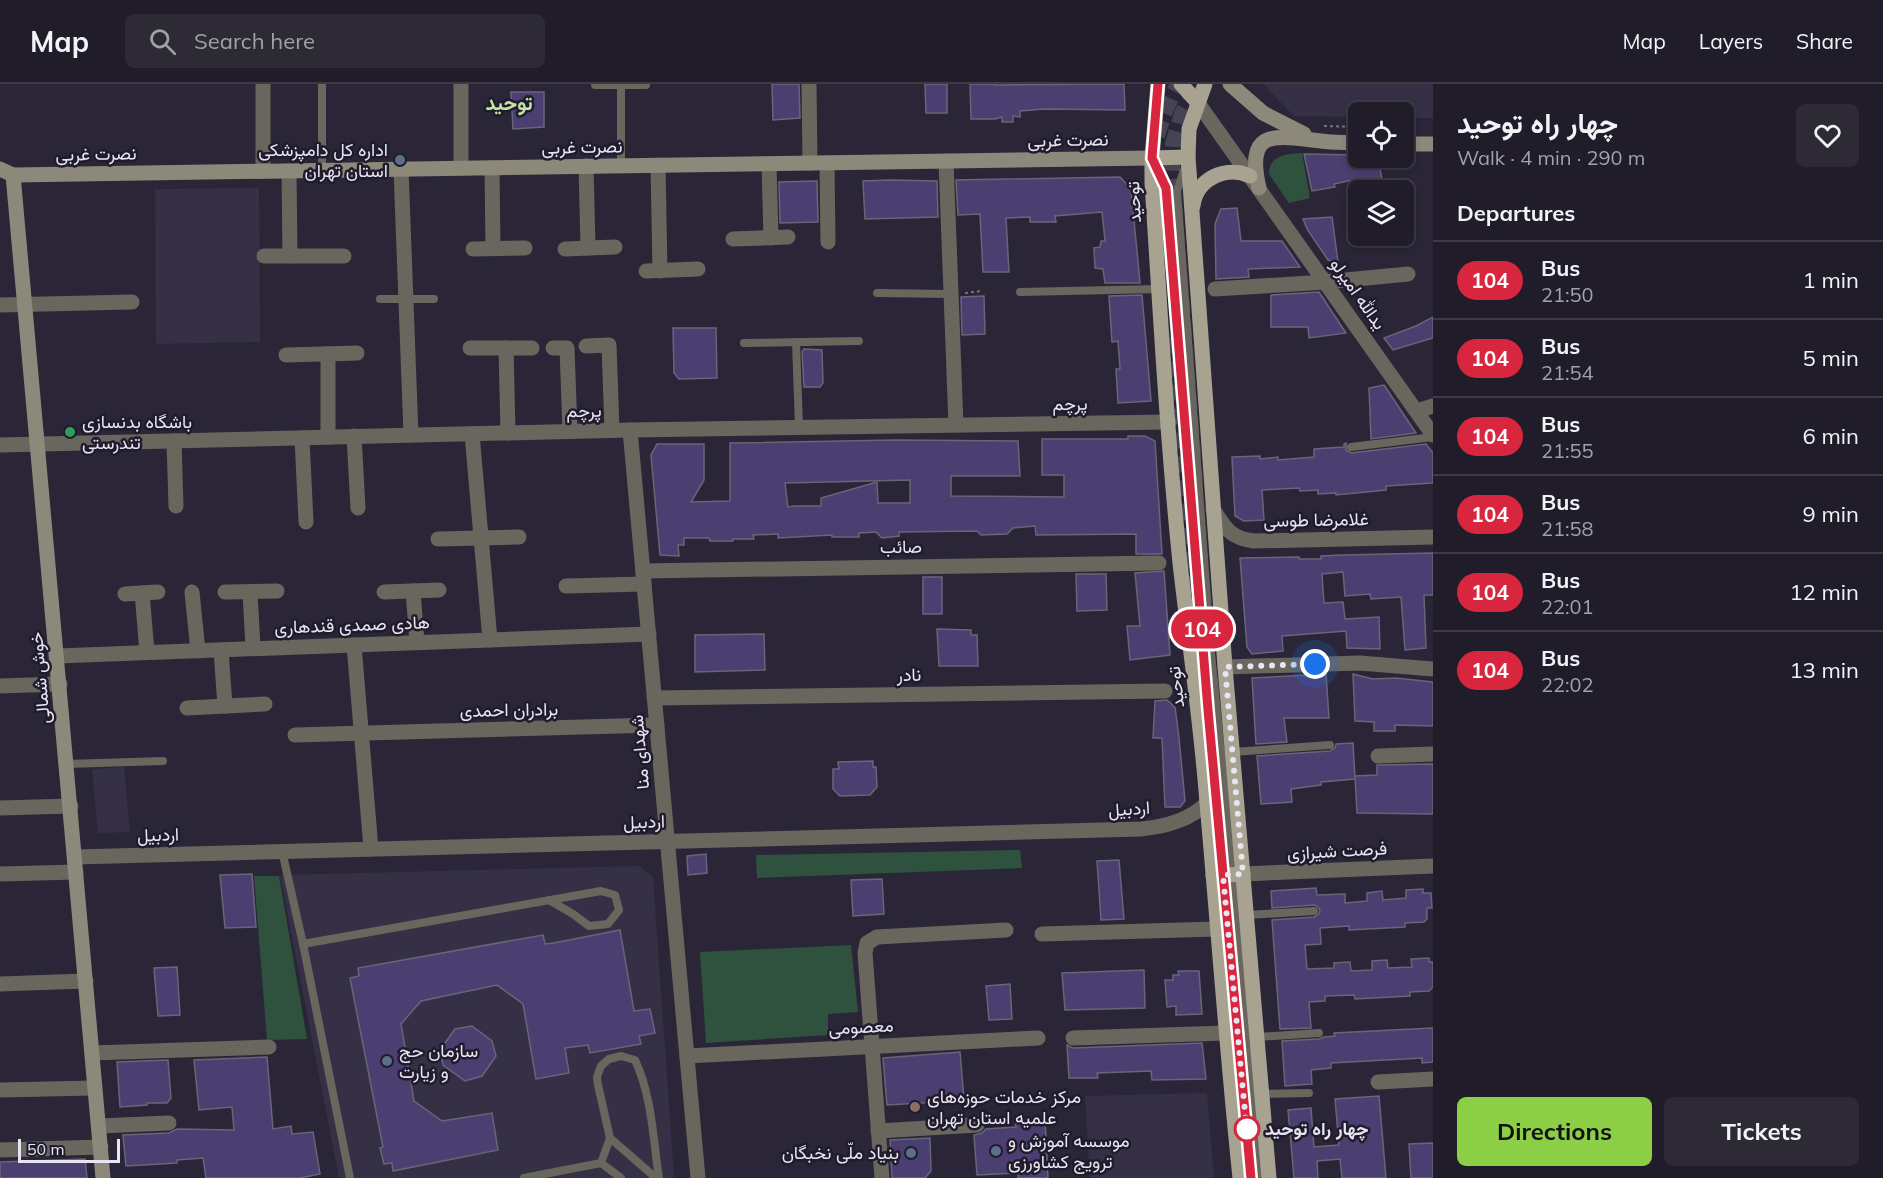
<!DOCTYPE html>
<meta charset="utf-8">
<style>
body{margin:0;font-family:Mulish,Vazirmatn,sans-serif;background:#2d2935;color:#f1f3f6;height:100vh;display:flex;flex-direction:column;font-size:22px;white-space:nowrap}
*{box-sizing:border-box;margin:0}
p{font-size:20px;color:#a2a1a8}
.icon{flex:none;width:33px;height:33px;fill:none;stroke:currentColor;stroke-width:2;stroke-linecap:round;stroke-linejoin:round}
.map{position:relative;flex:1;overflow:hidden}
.panel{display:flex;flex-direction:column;background:#201c29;width:450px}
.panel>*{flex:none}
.badge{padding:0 12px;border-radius:20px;font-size:21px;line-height:39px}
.controls{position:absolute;left:1348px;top:18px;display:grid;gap:12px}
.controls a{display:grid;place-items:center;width:66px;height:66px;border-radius:9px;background:#201c29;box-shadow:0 3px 9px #0003,0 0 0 2px #3d3a46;font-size:30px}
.scale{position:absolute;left:18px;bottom:15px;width:102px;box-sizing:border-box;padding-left:6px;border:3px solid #e7e5f1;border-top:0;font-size:16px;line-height:21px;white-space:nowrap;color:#e7e5f1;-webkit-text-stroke:4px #201c2d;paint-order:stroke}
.you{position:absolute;width:30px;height:30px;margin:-15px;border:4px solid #fff;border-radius:50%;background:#1a73e8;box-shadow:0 0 0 9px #1a73e833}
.map>.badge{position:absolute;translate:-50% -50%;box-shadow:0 0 0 3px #fff}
h2{padding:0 24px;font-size:22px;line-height:54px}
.round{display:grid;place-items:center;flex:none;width:63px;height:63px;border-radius:9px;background:#2d2935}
.head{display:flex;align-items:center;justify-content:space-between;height:102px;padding:0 24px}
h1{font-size:28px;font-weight:700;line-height:45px}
.cta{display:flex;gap:12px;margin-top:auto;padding:12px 24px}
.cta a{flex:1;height:69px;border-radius:9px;background:#8cce45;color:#111;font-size:24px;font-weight:700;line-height:69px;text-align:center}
.cta a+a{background:#2d2935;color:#f1f3f6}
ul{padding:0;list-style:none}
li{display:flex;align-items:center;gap:18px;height:78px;padding:0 24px;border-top:2px solid #3d3a46}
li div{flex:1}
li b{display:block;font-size:22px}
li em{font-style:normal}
li .badge{min-width:66px;font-weight:700;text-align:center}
header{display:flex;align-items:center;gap:36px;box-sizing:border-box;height:84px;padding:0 30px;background:#201c29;border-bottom:2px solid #3d3a46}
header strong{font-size:28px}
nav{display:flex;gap:33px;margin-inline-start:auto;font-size:21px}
.search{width:420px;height:54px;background:#2d2935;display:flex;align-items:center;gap:15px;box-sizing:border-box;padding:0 21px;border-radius:9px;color:#a2a1a8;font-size:22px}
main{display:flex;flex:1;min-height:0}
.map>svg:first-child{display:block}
.built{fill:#353046}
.green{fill:#2e523e}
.building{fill:#4b3e70;stroke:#696579;stroke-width:1.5;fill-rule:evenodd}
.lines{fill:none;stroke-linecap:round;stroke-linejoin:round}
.trunk-tunnel{stroke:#464353;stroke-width:16;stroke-dasharray:16 8;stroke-linecap:butt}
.path{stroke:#767382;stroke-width:2;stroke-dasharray:3 3;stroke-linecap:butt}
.service{stroke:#69665d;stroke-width:8}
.minor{stroke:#69665d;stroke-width:15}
.tertiary{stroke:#69665d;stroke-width:15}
.secondary{stroke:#8d897a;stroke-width:15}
.primary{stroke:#a8a391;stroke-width:15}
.line-casing{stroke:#fff;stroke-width:14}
.line{stroke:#d7263d;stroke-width:9}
.walk{stroke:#e7e5f1;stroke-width:6;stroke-dasharray:0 10.8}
.service-dot{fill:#5c6f8a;stroke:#201c2d;stroke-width:2}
.leisure-dot{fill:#2e9e5b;stroke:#201c2d;stroke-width:2}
.education-dot{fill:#8d6e63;stroke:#201c2d;stroke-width:2}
.stop-dot{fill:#fff;stroke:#d7263d;stroke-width:3}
.labels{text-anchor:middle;stroke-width:5;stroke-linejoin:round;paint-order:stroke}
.street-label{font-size:18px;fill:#e7e5f1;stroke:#201c2d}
.poi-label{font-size:18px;fill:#e7e5f1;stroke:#201c2d;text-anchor:start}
.stop-label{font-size:18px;font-weight:bold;fill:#e7e5f1;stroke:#201c2d;text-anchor:start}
.neighbourhood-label{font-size:20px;font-weight:bold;fill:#c2e7a2;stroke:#201c2d}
</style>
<header>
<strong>Map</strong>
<div class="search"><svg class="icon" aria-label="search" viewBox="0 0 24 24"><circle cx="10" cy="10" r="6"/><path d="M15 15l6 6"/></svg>Search here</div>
<nav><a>Map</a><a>Layers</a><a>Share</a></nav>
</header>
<main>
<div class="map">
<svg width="1433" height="1094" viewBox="0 0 1433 1094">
<rect width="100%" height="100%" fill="#2a2637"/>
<g class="built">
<path d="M1263,0H1433V34H1404V28H1359V33L1294,32Z"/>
<path d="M259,104L260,258L156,260L155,105Z"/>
<path d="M124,683L130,748L98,749L92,685Z"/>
<path d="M639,782L653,793L674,1092L673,1094H339L280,791Z"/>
<path d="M1207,1009L1214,1094H1090L1085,1012Z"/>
</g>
<g class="green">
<path d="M1302,69L1310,114L1289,119L1269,90C1269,71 1287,70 1302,69Z"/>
<path d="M1020,766L1022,784L757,794L756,771Z"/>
<path d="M254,792H279L307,955L267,956Z"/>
<path d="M851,861L858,928L828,930V951L706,959L700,868Z"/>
</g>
<g class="building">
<path d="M772,0H799L800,34L773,36Z"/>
<path d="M925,0H947V29H926Z"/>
<path d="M970,0H995V1L1124,0L1125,26L1045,25L1020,27V33L1013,32V38H1002V33L995,35H971Z"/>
<path d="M511,8H544V43L513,45Z"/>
<path d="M1304,70L1359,71V74H1378L1384,106H1359L1357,95L1334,100L1335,103L1312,107Z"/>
<path d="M1120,93L1131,105L1140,199H1105L1103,185L1095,184L1094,164L1100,163L1101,157H1105L1102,128L1055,132L1056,138H1030V133L1006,134L1009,188H983L980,130L958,131L956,96Z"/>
<path d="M890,96L937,97L938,133L865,135L863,97Z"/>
<path d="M817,97L818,138L780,139L779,98Z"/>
<path d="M1237,124L1241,157H1282L1300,183L1248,185L1249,193L1216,195L1215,140L1221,125Z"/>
<path d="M1332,133L1338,178L1328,176L1307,145L1303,135Z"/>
<path d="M1319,208L1346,249L1309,254L1308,243H1271V211Z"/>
<path d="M1142,211L1151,317L1118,319L1116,285H1120L1118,257L1112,258L1109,212Z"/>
<path d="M984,212L985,250L962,251L961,213Z"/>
<path d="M1433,233V254L1393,266L1384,254L1416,242Z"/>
<path d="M673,244H716L717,294L679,295L674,289Z"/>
<path d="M804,265L822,266L823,299L820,303H804L802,268Z"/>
<path d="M1384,301L1416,349L1371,355L1369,304Z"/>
<path d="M1128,352H1145L1155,357L1162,470H1136V450L1036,451L1035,442L1013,444L1007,450L981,451L977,447L899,448V452L882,454L876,448L859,449V453H832V451L778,454V450L753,451L754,455H733V457H710L709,454H684V461H678L679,472L660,471L651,371L657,360H704V396L691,418L730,417V359L896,356L1018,357L1020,392H951V412L1064,413V391H1042V355H1128ZM910,396V419H878L877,398L821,414V422H794L788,423L785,399Z"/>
<path d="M1346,359V366L1351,369L1426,360L1433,369V399L1386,402V406L1336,411V409L1318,410V406L1300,407L1299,404L1262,406L1264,436L1244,437L1235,432L1232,373L1260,372V375L1278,373V376L1314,373V365L1344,363V360Z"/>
<path d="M1433,469V511H1424L1426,564L1405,566L1401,513L1371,515L1370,510L1345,512L1343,488L1322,490L1324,519L1343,518L1345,535L1379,533L1380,565L1347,564L1346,547L1282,552L1283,567L1252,570L1247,563L1240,474L1299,473V475H1321V472L1342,471Z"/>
<path d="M1164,487L1170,571L1130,576L1127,542H1140L1135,489Z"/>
<path d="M1076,490H1106L1107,526L1077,527Z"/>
<rect x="923" y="493" width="19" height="37"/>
<path d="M937,545L971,546V551H977L978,582H939Z"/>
<path d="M764,550L765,586L695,588V551Z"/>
<path d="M1326,590L1329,634H1284L1287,658L1256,660L1252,594Z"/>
<path d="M1353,590L1373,595L1396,594L1433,598V642L1395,641V647H1374V638L1355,637Z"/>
<path d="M1167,616L1175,623L1179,654L1185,717L1180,723H1165L1162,654H1153L1155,617Z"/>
<path d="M1353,659L1355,695L1321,698V701L1291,705L1292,718L1261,720L1257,672L1330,667L1335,664L1336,660Z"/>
<path d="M873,677V683H876L877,703L870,711L840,712L833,705V685H839L838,678Z"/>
<path d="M1433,680V730L1357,729L1355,692L1377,691V681Z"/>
<path d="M706,770L707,789L688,791L687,772Z"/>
<path d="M1119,776L1124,835L1101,836L1097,777Z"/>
<path d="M252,790L256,843L225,844L220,791Z"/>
<path d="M882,795L884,830L853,832L851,796Z"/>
<path d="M1316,804L1317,811L1345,810V819L1367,817V809L1382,807L1383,816L1406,814V806L1423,805V809H1431L1432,824H1427V835L1424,838L1405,839V843L1349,846V842L1320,844L1321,860L1305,861L1307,885L1334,884V879L1350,878L1351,887L1372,886V877L1387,876L1388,884L1412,883L1411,875L1429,874V878H1433V903L1429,907L1410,908V912L1355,915L1354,911L1325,912V917L1309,918L1311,944L1280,945L1272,836L1314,833L1319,830L1320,826L1317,822L1314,821L1272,824L1271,807Z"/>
<path d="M620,846L634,927L650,925L655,949L639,952L641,960L590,969L588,961L565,964L569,989L536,995L523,920L497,901L421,917L401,940L414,1017L442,1037L492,1029L498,1066L393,1087L392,1079L384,1080L380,1064L383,1063L350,894L359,892L358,884L543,851L545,860L554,859Z"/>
<path d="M177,883L180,931L158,932L154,884Z"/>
<path d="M1144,886L1145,924L1065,926L1062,889Z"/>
<path d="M1178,887H1199L1202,930L1176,931V922L1167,923L1165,896H1173V891H1179Z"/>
<path d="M1010,900L1012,935L989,936L986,902Z"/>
<path d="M472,942L492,957L496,972L482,992L465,997L443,981L440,966L455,945Z"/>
<path d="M1433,944V978L1422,979V974L1331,979V984L1311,986L1312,1000L1285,1002L1282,957L1319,955L1324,953L1335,952L1334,949Z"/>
<path d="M1202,959L1206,995L1152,996L1151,987L1097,989L1098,994H1069L1067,961L1073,964Z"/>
<path d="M960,968L964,1015L939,1018L887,1021L883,974Z"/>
<path d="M267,973L273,1045L291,1042L292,1050L313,1048L320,1090L300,1094H206L203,1074L177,1076V1079L126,1082L123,1051L169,1049L177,1045L234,1046L232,1023L199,1026L194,976Z"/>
<path d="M168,976L171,1014L167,1019H147V1021L120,1023L117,978Z"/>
<path d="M1379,1012L1386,1094H1342L1340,1075L1317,1077L1318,1094H1294L1288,1026L1311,1024L1314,1063L1339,1061L1335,1015Z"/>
<path d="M1045,1034L1048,1094H1018V1089L977,1091L974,1051L982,1049L986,1045L1016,1043L1015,1035Z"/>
<path d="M930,1054L931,1087L925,1094H892L890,1056Z"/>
<path d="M1433,1059V1094H1411L1409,1060Z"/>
<path d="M85,1075L87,1094H0V1078Z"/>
</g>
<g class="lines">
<g class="trunk-tunnel">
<path d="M1157,52L1164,29L1178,0"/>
<path d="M1169,253L1193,532"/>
<path d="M1195,398L1172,91L1173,60L1182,30L1198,1"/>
<path d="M1210,594L1220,718"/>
<path d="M1239,932L1249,1001"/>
</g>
<g class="path">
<path d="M1324,42L1359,43"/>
<path d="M965,209L982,207"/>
</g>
<g class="service">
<path d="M322,0V86"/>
<path d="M621,0V82"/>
<path d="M595,1H646"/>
<path d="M1155,81L1166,104L1208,626L1251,1094"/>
<path d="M1185,83L1177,107L1211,569L1236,821L1259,1094"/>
<path d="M1020,208L1160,205"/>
<path d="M877,209L951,210"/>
<path d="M380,215H434"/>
<path d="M796,258L799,343"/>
<path d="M744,259L859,257"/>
<path d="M1351,363L1433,353"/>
<path d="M1233,668L1330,661"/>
<path d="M67,680L163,677"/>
<path d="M282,767L303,860L350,1094"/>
<path d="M1247,831L1314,827"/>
<path d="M303,860L601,807L615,811L619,826L608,840L589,842L573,830L549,816"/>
<path d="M1257,953L1319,949"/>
<path d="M1262,1010L1309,1009"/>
<path d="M601,1079L610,1054"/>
<path d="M524,1094L601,1079L621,1094"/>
<path d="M656,1094L610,1054L598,1001L597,993L601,982L609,975L621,972L635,976C652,1012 653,1055 659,1094"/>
</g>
<g class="minor">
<path d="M263,0V87"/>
<path d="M809,0L810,79"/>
<path d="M946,77L956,341"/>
<path d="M827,79L828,158"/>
<path d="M769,80L771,154"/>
<path d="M658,81L660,187"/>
<path d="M586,82L588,164"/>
<path d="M461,84V0"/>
<path d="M492,84L493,164"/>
<path d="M401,85L411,351"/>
<path d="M289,87L290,172"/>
<path d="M733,155L788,153"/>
<path d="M473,165L525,164"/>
<path d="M565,165L615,163"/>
<path d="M264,172H344"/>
<path d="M646,187L698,185"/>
<path d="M1215,205L1325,198L1408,190"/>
<path d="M0,221L132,218"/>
<path d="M586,262L609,261L612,346"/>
<path d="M470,264H532"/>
<path d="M506,264L508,349"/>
<path d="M553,264H567L570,347"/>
<path d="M328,270V353"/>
<path d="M286,271L357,269"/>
<path d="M1417,327L1433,322"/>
<path d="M472,350L490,556"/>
<path d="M354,352L358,424"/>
<path d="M302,354L306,438"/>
<path d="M174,357L176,422"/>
<path d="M438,455L519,453"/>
<path d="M643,487L1159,479"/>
<path d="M566,502L644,500"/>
<path d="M413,507L417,558"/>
<path d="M192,508L198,567"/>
<path d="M225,508L277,507"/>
<path d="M250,508L253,564"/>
<path d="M384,508L439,506"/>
<path d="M142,509L147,568"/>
<path d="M125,510L158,508"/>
<path d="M354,561L371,765"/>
<path d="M221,566L225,622"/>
<path d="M57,572L649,550"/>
<path d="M1225,583L1360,579L1433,585"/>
<path d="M0,602L60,600"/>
<path d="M654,614L1165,607"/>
<path d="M187,624L265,620"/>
<path d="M295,651L657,641"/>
<path d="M1378,672L1433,670"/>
<path d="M0,724L71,722"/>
<path d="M1042,850L1217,845"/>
<path d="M0,900L86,897"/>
<path d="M1073,954L1225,949"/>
<path d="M92,969L269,963"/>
<path d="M687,972L1038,954"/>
<path d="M1378,998L1433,995"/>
<path d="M0,1006L95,1004"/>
<path d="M99,1042L169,1039"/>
<path d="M878,1047L977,1041"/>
<path d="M0,1066L101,1063"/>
<path d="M882,1094L865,869L867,859L877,853L1006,846"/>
</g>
<g class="tertiary">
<path d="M1198,19L1433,351"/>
<path d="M630,346L698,1094"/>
<path d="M0,361L630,346L1169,338"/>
<path d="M1213,425C1225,444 1230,454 1254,457L1433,453"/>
<path d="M75,773L1140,745C1164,743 1189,737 1207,719"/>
<path d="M0,790L76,788"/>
<path d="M1243,790L1433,782"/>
</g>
<g class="secondary">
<path d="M1230,0L1263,29L1304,50"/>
<path d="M1404,60H1433"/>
<path d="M0,85L13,91L1152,74"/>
<path d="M13,91L103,1094"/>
<path d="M1259,104C1245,43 1276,52 1321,57C1334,59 1347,58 1359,59"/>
</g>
<g class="primary">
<path d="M1158,0L1152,74V98C1160,225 1167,352 1180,479C1189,559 1201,638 1207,719C1218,844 1227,969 1240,1094"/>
<path d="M1181,0L1198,19"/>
<path d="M1205,0L1189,45L1188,73L1225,583L1269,1094"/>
<path d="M1152,74L1188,73"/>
<path d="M1193,122C1196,95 1226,81 1250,92"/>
<path d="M1213,792L1243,790"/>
</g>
</g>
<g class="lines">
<g class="line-casing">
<path id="line" d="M1158,0L1152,74L1166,104L1208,626L1251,1094"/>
</g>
<use href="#line" class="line"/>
<path class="walk" d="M1247,1045V1050L1223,791L1243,790L1225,583L1315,580"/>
</g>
<g class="service-dot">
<circle cx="400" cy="76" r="6"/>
<circle cx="387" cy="977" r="6"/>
<circle cx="996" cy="1067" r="6"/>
<circle cx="911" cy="1069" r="6"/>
</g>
<circle class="leisure-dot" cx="70" cy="348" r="6"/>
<circle class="education-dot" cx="915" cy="1023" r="6"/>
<circle class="stop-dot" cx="1247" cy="1045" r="12"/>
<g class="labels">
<g class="street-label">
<text transform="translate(1068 56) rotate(-1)" y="6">نصرت غربی</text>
<text transform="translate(582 63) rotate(-1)" y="6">نصرت غربی</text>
<text transform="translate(96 70) rotate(-1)" y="6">نصرت غربی</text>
<text transform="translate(1134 118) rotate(-93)" y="6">توحید</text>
<text transform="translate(1358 210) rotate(55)" y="6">یدالله امیرلو</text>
<text transform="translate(1070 320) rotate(-1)" y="6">پرچم</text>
<text transform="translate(584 327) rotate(-1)" y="6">پرچم</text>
<text transform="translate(1316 436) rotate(-1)" y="6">غلامرضا طوسی</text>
<text transform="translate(901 463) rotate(-1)" y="6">صائب</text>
<text transform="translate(352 541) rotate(-2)" y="6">هادی صمدی قندهاری</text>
<text transform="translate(909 591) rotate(-1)" y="6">نادر</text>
<text transform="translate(40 594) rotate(-95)" y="6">خوش شمالی</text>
<text transform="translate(1176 603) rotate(-96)" y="6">توحید</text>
<text transform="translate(509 626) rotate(-1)" y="6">برادران احمدی</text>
<text transform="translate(640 668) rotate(-95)" y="6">شهدای منا</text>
<text transform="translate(1129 725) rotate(-4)" y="6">اردبیل</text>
<text transform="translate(644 738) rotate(-2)" y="6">اردبیل</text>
<text transform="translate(158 751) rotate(-2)" y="6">اردبیل</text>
<text transform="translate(1337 767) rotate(-3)" y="6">فرصت شیرازی</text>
<text transform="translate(861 943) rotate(-3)" y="6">معصومی</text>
</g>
<g class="poi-label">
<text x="388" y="72" text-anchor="end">اداره کل دامپزشکی<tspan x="388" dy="21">استان تهران</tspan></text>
<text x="82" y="344">باشگاه بدنسازی<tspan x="82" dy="21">تندرستی</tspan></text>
<text x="399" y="973">سازمان حج<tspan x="399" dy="21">و زیارت</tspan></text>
<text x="927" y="1019">مرکز خدمات حوزه‌های<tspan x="927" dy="21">علمیه استان تهران</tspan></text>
<text x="1008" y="1063">موسسه آموزش و<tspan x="1008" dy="21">ترویج کشاورزی</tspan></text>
<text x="899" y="1075" text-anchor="end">بنیاد ملّی نخبگان</text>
</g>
<g class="stop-label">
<text x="1265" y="1051">چهار راه توحید</text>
</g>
<g class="neighbourhood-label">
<text x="509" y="26">توحید</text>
</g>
</g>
</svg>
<div class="controls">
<a><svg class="icon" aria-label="locate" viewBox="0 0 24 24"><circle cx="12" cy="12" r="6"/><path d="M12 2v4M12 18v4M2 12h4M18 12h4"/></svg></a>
<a><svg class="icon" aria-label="layers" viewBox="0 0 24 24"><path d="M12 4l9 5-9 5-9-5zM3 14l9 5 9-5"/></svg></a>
</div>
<div class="scale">50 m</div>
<div class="you" style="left:1315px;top:580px"></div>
<b class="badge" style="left:1202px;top:545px;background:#d7263d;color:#fff">104</b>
</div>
<section class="panel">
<div class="head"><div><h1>چهار راه توحید</h1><p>Walk · 4 min · 290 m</p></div><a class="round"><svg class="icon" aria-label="heart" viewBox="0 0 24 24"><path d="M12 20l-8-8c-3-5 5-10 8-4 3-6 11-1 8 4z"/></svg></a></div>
<h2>Departures</h2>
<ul>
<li><span class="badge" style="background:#d7263d;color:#fff">104</span><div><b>Bus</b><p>21:50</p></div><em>1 min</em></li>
<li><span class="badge" style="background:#d7263d;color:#fff">104</span><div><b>Bus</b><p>21:54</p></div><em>5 min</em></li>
<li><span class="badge" style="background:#d7263d;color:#fff">104</span><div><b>Bus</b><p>21:55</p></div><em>6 min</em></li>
<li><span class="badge" style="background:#d7263d;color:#fff">104</span><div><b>Bus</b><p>21:58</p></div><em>9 min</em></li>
<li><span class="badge" style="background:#d7263d;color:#fff">104</span><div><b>Bus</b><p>22:01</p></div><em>12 min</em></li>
<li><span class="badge" style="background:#d7263d;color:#fff">104</span><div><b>Bus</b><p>22:02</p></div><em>13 min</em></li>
</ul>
<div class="cta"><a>Directions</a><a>Tickets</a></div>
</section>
</main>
